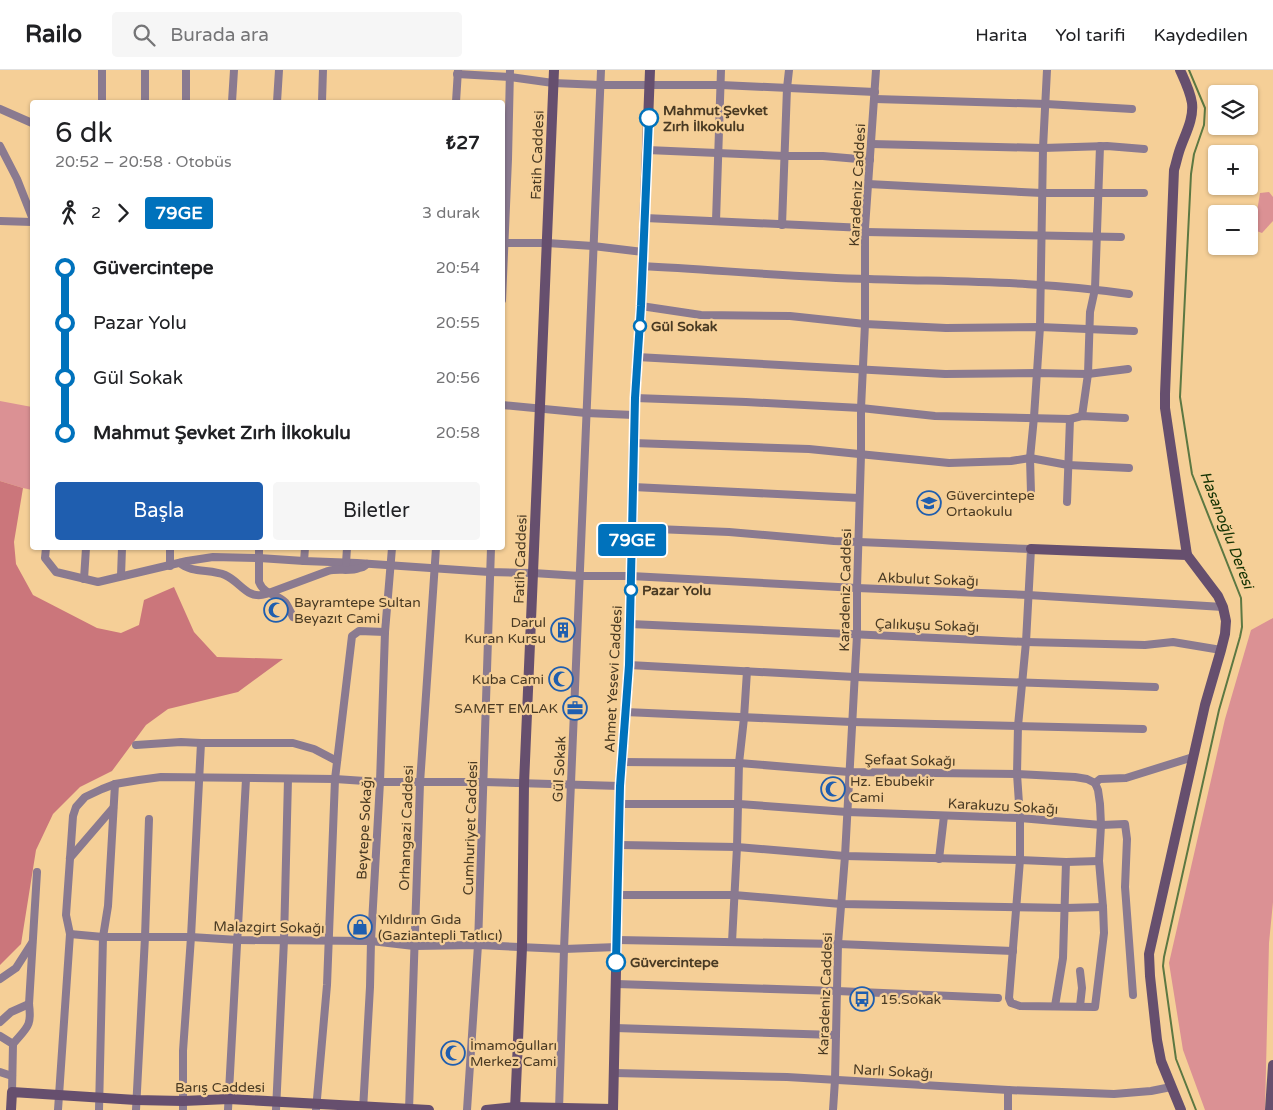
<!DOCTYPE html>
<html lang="tr">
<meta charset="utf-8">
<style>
body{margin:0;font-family:"Varela Round",sans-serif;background:#f6f6f6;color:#202124;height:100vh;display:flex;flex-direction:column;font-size:19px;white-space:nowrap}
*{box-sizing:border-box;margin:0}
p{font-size:16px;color:#757577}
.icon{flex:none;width:28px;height:28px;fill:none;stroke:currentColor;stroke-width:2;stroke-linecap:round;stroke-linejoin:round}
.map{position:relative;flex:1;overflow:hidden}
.panel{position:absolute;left:30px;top:30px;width:475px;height:450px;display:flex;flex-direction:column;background:#fff;border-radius:5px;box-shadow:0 1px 4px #0004}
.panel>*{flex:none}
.badge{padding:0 10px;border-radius:4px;font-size:18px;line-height:32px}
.fabs{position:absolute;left:1208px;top:15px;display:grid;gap:10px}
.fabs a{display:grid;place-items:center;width:50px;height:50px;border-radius:5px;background:#fff;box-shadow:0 1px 4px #0004;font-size:25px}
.map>.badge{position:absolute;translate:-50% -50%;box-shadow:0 0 0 2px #fff}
.legs{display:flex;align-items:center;gap:8px;height:55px;padding:0 25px;font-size:16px}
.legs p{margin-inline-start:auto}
.summary{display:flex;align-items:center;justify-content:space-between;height:85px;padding:0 25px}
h1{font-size:28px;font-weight:600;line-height:38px}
.cta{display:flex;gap:10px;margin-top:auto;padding:10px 25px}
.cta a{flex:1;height:58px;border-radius:5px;background:#1f5eaf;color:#fff;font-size:20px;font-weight:600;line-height:58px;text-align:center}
.cta a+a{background:#f6f6f6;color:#202124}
ul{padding:0 25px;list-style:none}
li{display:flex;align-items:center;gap:18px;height:55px;font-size:19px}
li i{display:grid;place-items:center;width:8px;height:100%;margin:0 6px;background:currentColor}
li i::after{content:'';width:12px;height:12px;margin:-6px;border:4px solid;border-radius:50%;background:#fff}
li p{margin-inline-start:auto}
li:first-child i{background:linear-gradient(#0000 50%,currentColor 0)}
li:last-child i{background:linear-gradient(currentColor 50%,#0000 0)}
header{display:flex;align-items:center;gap:30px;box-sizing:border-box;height:70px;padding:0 25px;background:#fff;border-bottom:1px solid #e0e0e0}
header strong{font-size:24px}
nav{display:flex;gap:28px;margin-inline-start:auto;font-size:18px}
.search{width:350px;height:45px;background:#f6f6f6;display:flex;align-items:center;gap:12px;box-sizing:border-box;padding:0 18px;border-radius:5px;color:#757577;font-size:19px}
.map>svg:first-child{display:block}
.green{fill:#db9194}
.forest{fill:#cb767b}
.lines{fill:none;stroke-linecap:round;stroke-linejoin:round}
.stream{stroke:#5c7842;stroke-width:2}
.street{stroke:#8a7a90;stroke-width:8}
.secondary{stroke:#664f6e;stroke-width:10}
.line-1-casing{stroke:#fff;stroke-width:11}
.line-1{stroke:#0072bc;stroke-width:8}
.stop-1-dot{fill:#fff;stroke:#0072bc;stroke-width:2.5}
.labels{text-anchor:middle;stroke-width:4.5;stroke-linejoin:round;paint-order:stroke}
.stop-label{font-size:14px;font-weight:bold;fill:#493a23;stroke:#f5cf97;text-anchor:start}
.street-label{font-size:14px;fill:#493a23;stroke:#f5cf97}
.poi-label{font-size:14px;fill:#493a23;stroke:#f5cf97;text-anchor:start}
.water-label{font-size:15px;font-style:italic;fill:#143303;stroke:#f5cf97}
</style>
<header>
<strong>Railo</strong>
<div class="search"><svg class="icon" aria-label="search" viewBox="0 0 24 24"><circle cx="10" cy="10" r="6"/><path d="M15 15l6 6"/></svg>Burada ara</div>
<nav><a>Harita</a><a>Yol tarifi</a><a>Kaydedilen</a></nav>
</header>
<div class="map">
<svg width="1273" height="1040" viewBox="0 0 1273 1040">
<rect width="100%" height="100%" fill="#f5cf97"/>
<g class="green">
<path d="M1269,122L1273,127V151L1262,163L1254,160L1260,123Z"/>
<path d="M0,331L32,337V420L23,418L0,411Z"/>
<path d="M1273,548V832L1269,873L1265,1040H1205L1183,980L1169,893L1225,649L1251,560Z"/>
</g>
<path class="forest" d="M0,411L23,418L14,472L16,494L33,525L97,558L121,563L139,555L144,530L174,517L194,562L217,587L283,589L238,622L168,639L146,655L112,701L80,717L53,744L36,780L21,874L0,895Z"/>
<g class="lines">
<path class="stream" d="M1189,0L1205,38L1204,55L1194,84L1191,104L1180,327L1192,404L1241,528L1242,557L1240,567L1219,640L1164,887L1163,896L1176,989L1196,1040"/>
<g class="street">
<path d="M145,0V32"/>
<path d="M457,4L510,7L553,13L601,15H721L875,22"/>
<path d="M875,29L1046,34L1132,39"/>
<path d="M102,32V0"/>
<path d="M186,32V0"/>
<path d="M232,32L234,0"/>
<path d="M277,32L279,0"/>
<path d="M322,32L323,0"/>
<path d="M456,32L458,0"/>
<path d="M0,39L32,53"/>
<path d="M871,74L1043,78L1107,76L1144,79"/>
<path d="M0,76L17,109L32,147"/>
<path d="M647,80L785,86H823L870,90"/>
<path d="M868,114L1042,123H1144"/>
<path d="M645,148L865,158"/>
<path d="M0,151L32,152"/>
<path d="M716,151L721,0"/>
<path d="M782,155L787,18L789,0"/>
<path d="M866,162L1121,167"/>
<path d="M502,173H547L593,176L643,182"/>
<path d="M642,196C718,200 793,207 869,209C955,212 1043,211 1129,224"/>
<path d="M502,230L508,89L510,0"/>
<path d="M641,236L701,245L790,246L865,254L946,258L1040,257L1134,261"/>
<path d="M637,287L945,304L1036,303L1088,304L1128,299"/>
<path d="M635,328L746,332L861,338L935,346L1070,349L1082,346L1125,348"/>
<path d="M502,335L586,343L634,345"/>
<path d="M1082,346L1088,304L1090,242L1095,219L1100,76"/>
<path d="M633,373L809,379L949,393L1011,391L1030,388L1068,395L1129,398"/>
<path d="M633,417L859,428"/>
<path d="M1031,423L1030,388L1034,347L1040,257L1043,78L1047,0"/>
<path d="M1067,432L1070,349"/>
<path d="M632,458L729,462L834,471L1031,479L1026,572L1018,656L1017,704L1020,748V790L1009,928L1011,933L1020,936L1095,937L1104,863L1103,837L1099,791L1101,755L1100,734L1098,720L1095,713"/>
<path d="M46,478L45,488L56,502L98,512L187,491L213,487L259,488L304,491L357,493L489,502L533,503L580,506H631L857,518L1028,525L1223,537"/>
<path d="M259,478V512C265,526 276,523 285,532C288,536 291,543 293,547"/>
<path d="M304,491L305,478"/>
<path d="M180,493C190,503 212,499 225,505C241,512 247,530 266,524L328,501C338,498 350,502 359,498C362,498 365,496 367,494"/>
<path d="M346,493L347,478"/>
<path d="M170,496V478"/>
<path d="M121,506L122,478"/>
<path d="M84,509L86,478"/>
<path d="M630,554L1026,572L1145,575L1173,572L1221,580"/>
<path d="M629,595L855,607L1155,617"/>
<path d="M625,642L852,652L1143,659"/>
<path d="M136,675L181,672L201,673"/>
<path d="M622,692L739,693L849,702L1017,704L1075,707L1087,709L1095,713"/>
<path d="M1095,713L1100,709L1126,708L1193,687"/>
<path d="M620,734H739L847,742L1020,748L1101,755L1125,754L1127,769L1125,817L1133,925"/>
<path d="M620,775L737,777L845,786L1020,790L1066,792L1099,791"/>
<path d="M70,788L113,738"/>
<path d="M939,789L944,746"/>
<path d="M618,825H734L841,834L1065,838L1103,837"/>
<path d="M70,864L103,867H191L238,870L371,871L414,876L478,875L564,879L617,877"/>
<path d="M617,870L838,874L1013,881"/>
<path d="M732,872L737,777L739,693L744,648L747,601"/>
<path d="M0,909L16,898L32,873"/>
<path d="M616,914L837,921L998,928"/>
<path d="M1055,936L1063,888L1066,792"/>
<path d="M1080,936L1082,918L1080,901"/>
<path d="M0,952L11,942L29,934"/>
<path d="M615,958L836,965"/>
<path d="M0,966L13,974L12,1022"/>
<path d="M13,974C27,957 32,957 29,934L37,802"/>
<path d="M0,1002L12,1006"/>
<path d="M614,1003L787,1007L1008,1020L1114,1024L1151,1021L1171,1017"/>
<path d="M58,1040L70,864L66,845L73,746L76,737L85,727L102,719L115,714L139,710L161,707L335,709L380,712H484L620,716"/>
<path d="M99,1040L103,867L108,836L115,714"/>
<path d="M136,1040L145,867L149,749"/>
<path d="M183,1040V981L191,867L201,673H293L314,679L337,691"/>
<path d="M228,1040L246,709"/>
<path d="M276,1040L284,870L288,709"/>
<path d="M316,1040L327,915L335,709L352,566L359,561L385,562"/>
<path d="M363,1040L370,917L371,871L380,712L385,562L392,478"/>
<path d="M409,1040L420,713L436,478"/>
<path d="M467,1040L478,875L491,478"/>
<path d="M559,1040L564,879L601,0"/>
<path d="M833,1040L835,1010L838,874L845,786L857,565V518L861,385V338L865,254V158L876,0"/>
<path d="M1008,1040V1020"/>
</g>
<g class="secondary">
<path d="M1180,0C1185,11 1190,21 1192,33C1194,50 1184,66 1179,82C1177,88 1176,94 1174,100L1165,324V338L1187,485"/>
<path d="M1031,479L1187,485L1218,526L1223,537L1226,551L1225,564L1221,580L1205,635L1149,884L1150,906L1157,970L1161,991L1181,1040"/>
<path d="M11,1040L12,1022L136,1030L183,1031L229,1029L429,1040"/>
<path d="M486,1040L515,1037L613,1039"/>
<path d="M515,1040L522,877L524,714L533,503L554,0"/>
<path d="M613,1040L620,716L629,595L635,328L641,236L650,0"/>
<path d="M1270,1040L1273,995"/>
</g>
</g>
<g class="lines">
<g class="line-1-casing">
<path id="line-1" d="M616,892L620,716L629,595L635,328L641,236L649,48"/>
</g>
<use href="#line-1" class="line-1"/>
</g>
<defs>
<g id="school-ring" transform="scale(1.25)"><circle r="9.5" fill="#f5cf97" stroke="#1f5eaf" stroke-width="1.5"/><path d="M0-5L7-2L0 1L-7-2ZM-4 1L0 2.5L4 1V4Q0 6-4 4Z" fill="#1f5eaf"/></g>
<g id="mosque-ring" transform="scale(1.25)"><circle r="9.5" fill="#f5cf97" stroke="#1f5eaf" stroke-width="1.5"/><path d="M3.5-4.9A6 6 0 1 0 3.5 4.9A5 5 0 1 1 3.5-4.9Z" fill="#1f5eaf"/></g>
<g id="building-ring" transform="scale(1.25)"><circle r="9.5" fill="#f5cf97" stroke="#1f5eaf" stroke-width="1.5"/><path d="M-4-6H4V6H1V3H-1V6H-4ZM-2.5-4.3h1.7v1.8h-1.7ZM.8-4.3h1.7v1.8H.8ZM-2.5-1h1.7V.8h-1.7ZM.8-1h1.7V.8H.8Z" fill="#1f5eaf"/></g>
<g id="office-ring" transform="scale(1.25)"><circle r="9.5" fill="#f5cf97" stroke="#1f5eaf" stroke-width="1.5"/><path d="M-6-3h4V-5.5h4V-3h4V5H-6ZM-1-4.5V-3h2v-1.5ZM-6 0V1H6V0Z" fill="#1f5eaf"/></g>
<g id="shop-ring" transform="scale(1.25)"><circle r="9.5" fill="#f5cf97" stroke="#1f5eaf" stroke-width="1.5"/><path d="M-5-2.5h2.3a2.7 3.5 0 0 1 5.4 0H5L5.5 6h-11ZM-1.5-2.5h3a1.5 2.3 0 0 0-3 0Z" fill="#1f5eaf"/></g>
<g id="bus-ring" transform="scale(1.25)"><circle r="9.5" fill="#f5cf97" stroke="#1f5eaf" stroke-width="1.5"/><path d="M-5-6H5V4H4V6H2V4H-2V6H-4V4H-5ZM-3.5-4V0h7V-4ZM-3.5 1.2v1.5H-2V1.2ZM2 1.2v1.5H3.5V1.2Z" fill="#1f5eaf"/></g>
</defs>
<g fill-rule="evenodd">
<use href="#school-ring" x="929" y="433"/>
<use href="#mosque-ring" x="276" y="540"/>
<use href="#building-ring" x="563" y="560"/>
<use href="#mosque-ring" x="561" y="609"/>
<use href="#office-ring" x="575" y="638"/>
<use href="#mosque-ring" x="833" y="719"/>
<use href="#shop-ring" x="360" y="857"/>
<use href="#bus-ring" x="862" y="929"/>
<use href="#mosque-ring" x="453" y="983"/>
</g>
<g class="stop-1-dot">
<circle cx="649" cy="48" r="9"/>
<circle cx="640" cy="256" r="6"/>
<circle cx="631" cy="520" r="6"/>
<circle cx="616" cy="892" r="9"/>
</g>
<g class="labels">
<g class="stop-label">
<text x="663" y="45">Mahmut Şevket<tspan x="663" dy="16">Zırh İlkokulu</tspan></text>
<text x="651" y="261">Gül Sokak</text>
<text x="642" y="525">Pazar Yolu</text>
<text x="630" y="897">Güvercintepe</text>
</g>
<g class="street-label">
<text transform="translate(537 85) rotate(-88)" y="5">Fatih Caddesi</text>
<text transform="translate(857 115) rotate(-87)" y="5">Karadeniz Caddesi</text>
<text transform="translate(520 489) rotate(-88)" y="5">Fatih Caddesi</text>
<text transform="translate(928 509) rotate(2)" y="5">Akbulut Sokağı</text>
<text transform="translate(845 520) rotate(-89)" y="5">Karadeniz Caddesi</text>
<text transform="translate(927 555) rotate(2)" y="5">Çalıkuşu Sokağı</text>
<text transform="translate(613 609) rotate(-87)" y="5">Ahmet Yesevi Caddesi</text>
<text transform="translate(910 690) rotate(1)" y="5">Şefaat Sokağı</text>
<text transform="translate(559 699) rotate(-87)" y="5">Gül Sokak</text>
<text transform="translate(1003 736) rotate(3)" y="5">Karakuzu Sokağı</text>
<text transform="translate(364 758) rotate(-87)" y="5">Beytepe Sokağı</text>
<text transform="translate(406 758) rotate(-88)" y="5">Orhangazi Caddesi</text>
<text transform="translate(470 758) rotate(-88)" y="5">Cumhuriyet Caddesi</text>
<text transform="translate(269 857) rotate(1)" y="5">Malazgirt Sokağı</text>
<text transform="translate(825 924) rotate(-88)" y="5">Karadeniz Caddesi</text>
<text transform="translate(893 1001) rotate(3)" y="5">Narlı Sokağı</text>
<text x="220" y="1022">Barış Caddesi</text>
</g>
<g class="poi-label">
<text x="946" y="430">Güvercintepe<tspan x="946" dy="16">Ortaokulu</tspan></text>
<text x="294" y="537">Bayramtepe Sultan<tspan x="294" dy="16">Beyazıt Cami</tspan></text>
<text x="546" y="557" text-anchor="end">Darul<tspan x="546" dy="16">Kuran Kursu</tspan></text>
<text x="544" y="614" text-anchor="end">Kuba Cami</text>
<text x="558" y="643" text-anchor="end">SAMET EMLAK</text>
<text x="850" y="716">Hz. Ebubekir<tspan x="850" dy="16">Cami</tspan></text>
<text x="378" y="854">Yıldırım Gıda<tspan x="378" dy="16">(Gaziantepli Tatlıcı)</tspan></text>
<text x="880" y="934">15.Sokak</text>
<text x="470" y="980">İmamoğulları<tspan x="470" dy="16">Merkez Cami</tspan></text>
</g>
<g class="water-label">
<text transform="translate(1227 460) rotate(69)" y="5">Hasanoğlu Deresi</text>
</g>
</g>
</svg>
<div class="fabs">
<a><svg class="icon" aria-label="layers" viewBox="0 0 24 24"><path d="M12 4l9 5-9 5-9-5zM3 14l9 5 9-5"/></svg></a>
<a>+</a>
<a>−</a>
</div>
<b class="badge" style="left:632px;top:470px;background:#0072bc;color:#fff">79GE</b>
<section class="panel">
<div class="summary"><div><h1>6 dk</h1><p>20:52 – 20:58 · Otobüs</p></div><b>₺27</b></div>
<div class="legs"><svg class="icon" aria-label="walk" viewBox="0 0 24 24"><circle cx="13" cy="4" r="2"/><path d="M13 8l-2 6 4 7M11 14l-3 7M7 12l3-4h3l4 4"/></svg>2<svg class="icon" aria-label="forward" viewBox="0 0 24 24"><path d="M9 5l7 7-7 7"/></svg><b class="badge" style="background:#0072bc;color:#fff">79GE</b><p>3 durak</p></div>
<ul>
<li><i style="color:#0072bc"></i><b>Güvercintepe</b><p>20:54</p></li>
<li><i style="color:#0072bc"></i><span>Pazar Yolu</span><p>20:55</p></li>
<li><i style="color:#0072bc"></i><span>Gül Sokak</span><p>20:56</p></li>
<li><i style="color:#0072bc"></i><b>Mahmut Şevket Zırh İlkokulu</b><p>20:58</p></li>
</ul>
<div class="cta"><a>Başla</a><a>Biletler</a></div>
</section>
</div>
